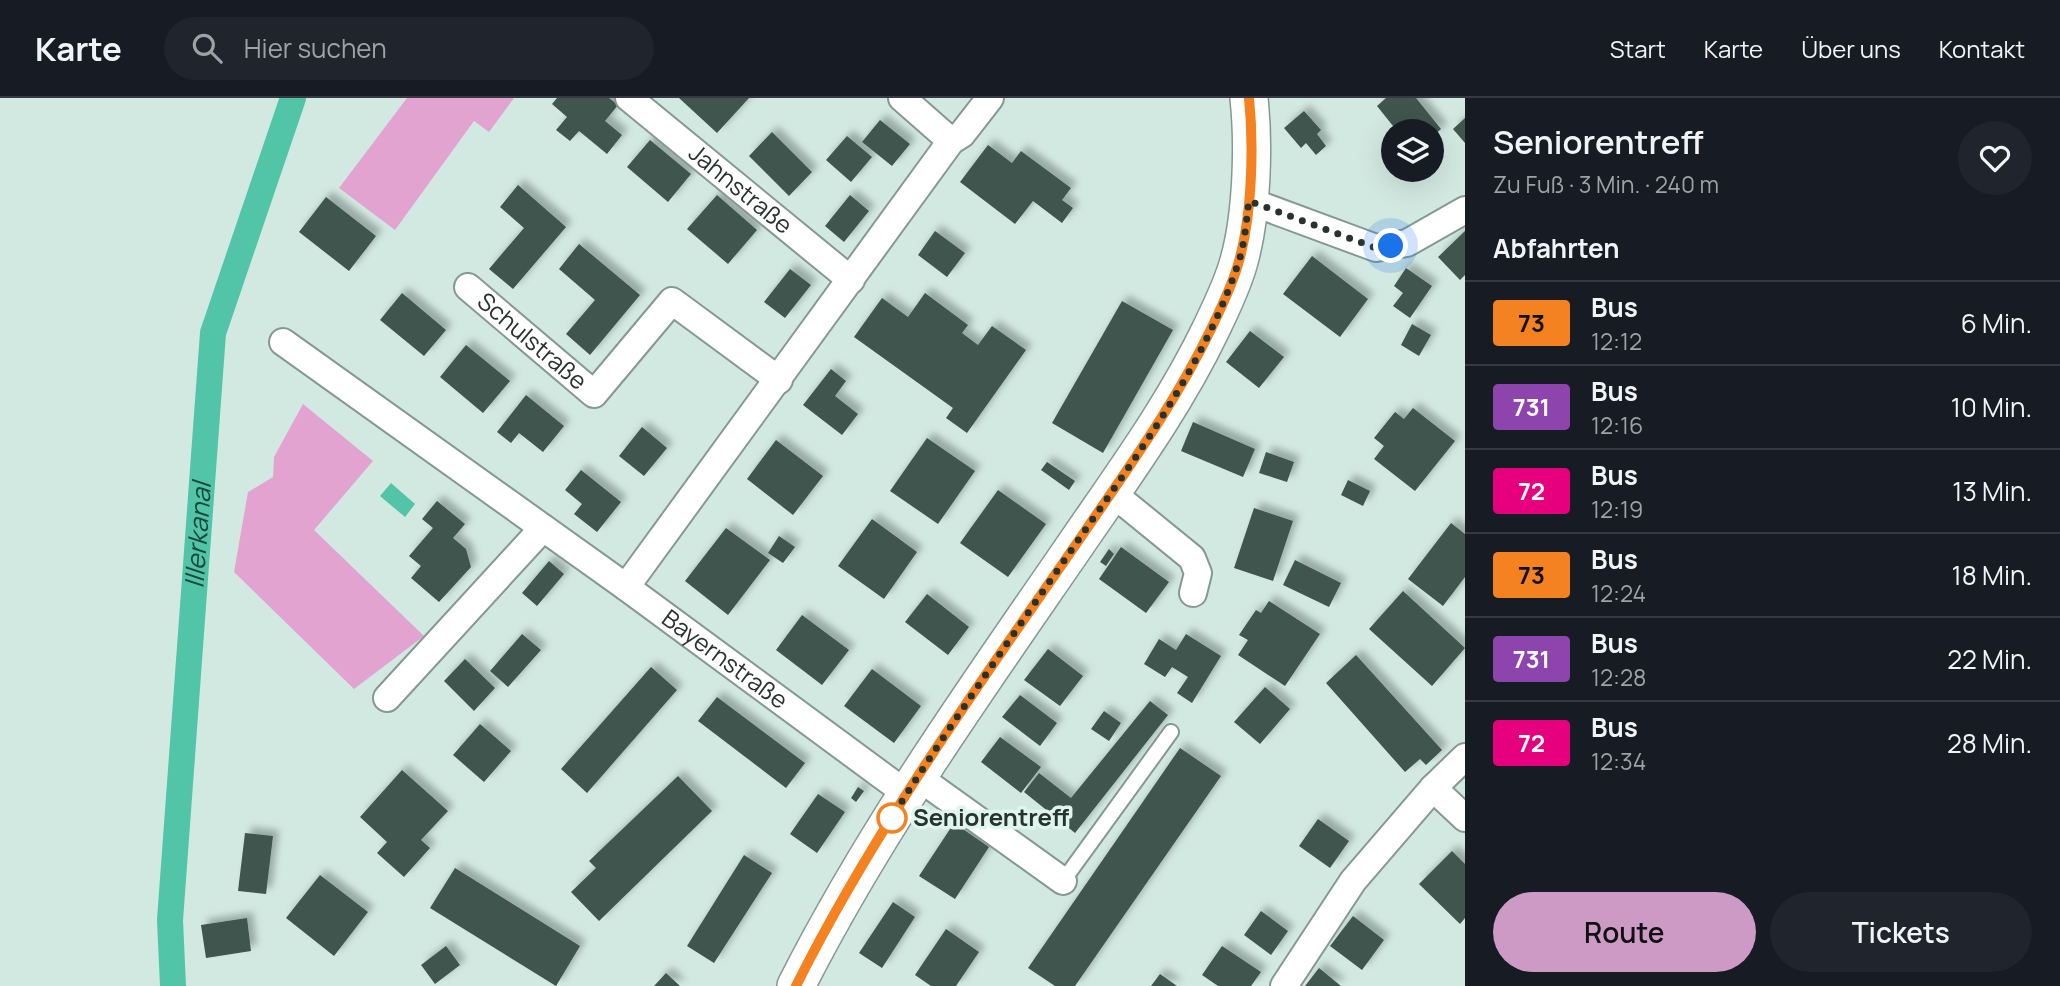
<!DOCTYPE html>
<html lang="de">
<meta charset="utf-8">
<style>
body{margin:0;font-family:Manrope,sans-serif;background:#20242c;color:#f1f3f6;height:100vh;display:flex;flex-direction:column;font-size:26px;white-space:nowrap}
*{box-sizing:border-box;margin:0}
p{font-size:23px;color:#9ea1a6}
.icon{flex:none;width:38px;height:38px;fill:none;stroke:currentColor;stroke-width:2;stroke-linecap:round;stroke-linejoin:round}
.map{position:relative;flex:1;overflow:hidden}
.details{display:flex;flex-direction:column;background:#171b24;width:595px}
.details>*{flex:none}
.badge{padding:0 14px;border-radius:5px;font-size:24px;line-height:46px}
.buttons{position:absolute;left:1381px;top:21px;display:grid;gap:14px}
.buttons a{display:grid;place-items:center;width:63px;height:63px;border-radius:50%;background:#171b24;box-shadow:0 7px 28px #0002;font-size:35px}
.you{position:absolute;width:35px;height:35px;margin:-18px;border:5px solid #fff;border-radius:50%;background:#1a73e8;box-shadow:0 0 0 10px #1a73e833}
.map>.badge{position:absolute;translate:-50% -50%;box-shadow:0 0 0 4px #fff}
h2{padding:0 28px;font-size:26px;line-height:63px}
.round{display:grid;place-items:center;flex:none;width:74px;height:74px;border-radius:37px;background:#20242c}
.summary{display:flex;align-items:center;justify-content:space-between;height:119px;padding:0 28px}
h1{font-size:33px;font-weight:600;line-height:52px}
.primary-button{display:flex;gap:14px;margin-top:auto;padding:14px 28px}
.primary-button a{flex:1;height:80px;border-radius:42px;background:#cc9ac5;color:#111;font-size:28px;font-weight:600;line-height:80px;text-align:center}
.primary-button a+a{background:#20242c;color:#f1f3f6}
ul{padding:0;list-style:none}
li{display:flex;align-items:center;gap:21px;height:84px;padding:0 28px;border-top:2px solid #363941}
li div{flex:1}
li b{display:block;font-size:26px}
li em{font-style:normal}
li .badge{min-width:77px;font-weight:700;text-align:center}
header{display:flex;align-items:center;gap:42px;box-sizing:border-box;height:98px;padding:0 35px;background:#171b24;border-bottom:2px solid #363941}
header strong{font-size:33px}
nav{display:flex;gap:38px;margin-inline-start:auto;font-size:24px}
.search{width:490px;height:63px;background:#20242c;display:flex;align-items:center;gap:18px;box-sizing:border-box;padding:0 24px;border-radius:38px;color:#9ea1a6;font-size:26px}
main{display:flex;flex:1;min-height:0}
.map>svg:first-child{display:block}
.green{fill:#e2a3d1}
.water{fill:#52c4a7}
.lines{fill:none;stroke-linecap:round;stroke-linejoin:round}
.canal{stroke:#52c4a7;stroke-width:26}
.building{fill:#40544e;filter:url(#shadow)}
.service-casing{stroke:#849992;stroke-width:18}
.minor-casing{stroke:#849992;stroke-width:30}
.secondary-casing{stroke:#849992;stroke-width:40}
.service{stroke:#fff;stroke-width:14}
.minor{stroke:#fff;stroke-width:26}
.secondary{stroke:#fff;stroke-width:37}
.line-casing{stroke:#fff;stroke-width:16}
.line{stroke:#f58220;stroke-width:10}
.walk{stroke:#2a3230;stroke-width:7;stroke-dasharray:0 12.6}
.stop-dot{fill:#fff;stroke:#f58220;stroke-width:3.5}
.labels{text-anchor:middle;stroke-width:7;stroke-linejoin:round;paint-order:stroke}
.street-label{font-size:24px;fill:#2a3230;stroke:#dff6ef}
.stop-label{font-size:24px;font-weight:bold;fill:#2a3230;stroke:#dff6ef;text-anchor:start}
.water-label{font-size:26px;font-style:italic;fill:#18493d;stroke:#dff6ef}
</style>
<header>
<strong>Karte</strong>
<div class="search"><svg class="icon" aria-label="search" viewBox="0 0 24 24"><circle cx="10" cy="10" r="6"/><path d="M15 15l6 6"/></svg>Hier suchen</div>
<nav><a>Start</a><a>Karte</a><a>Über uns</a><a>Kontakt</a></nav>
</header>
<main>
<div class="map">
<svg width="1465" height="888" viewBox="0 0 1465 888">
<defs>
<filter id="shadow"><feDropShadow dx="6" dy="-6" stdDeviation="3.5" flood-color="#0004"/></filter>
</defs>
<rect width="100%" height="100%" fill="#d2e9e1"/>
<g class="green">
<path d="M407,0H514L489,34L474,23L395,132L339,90Z"/>
<path d="M303,306L373,363L314,432L424,538L354,591L234,474L248,394L273,379L274,359Z"/>
</g>
<path class="water" d="M391,385L415,406L405,419L380,398Z"/>
<g class="lines">
<path class="canal" id="s1" d="M173,888L170,822L213,235L293,0"/>
</g>
<g class="building">
<path d="M557,0H609L618,7L605,23L622,37L607,56L579,33L570,43L556,32L567,19L552,6Z"/>
<path d="M679,0H749L717,35Z"/>
<path d="M1386,0H1416L1441,31L1432,39V33H1397L1377,8Z"/>
<path d="M1304,13L1321,32L1317,36L1326,48L1316,57L1306,45L1301,50L1284,30Z"/>
<path d="M1465,20V45L1453,31Z"/>
<path d="M880,22L910,46L892,68L862,44Z"/>
<path d="M772,34L812,74L789,98L749,58Z"/>
<path d="M847,38L872,59L851,84L826,62Z"/>
<path d="M650,42L691,76L668,104L627,69Z"/>
<path d="M988,47L1012,65L1021,53L1071,90L1062,102L1073,110L1062,125L1033,103L1015,126L960,84Z"/>
<path d="M518,87L566,129L513,191L489,171L524,130L500,109Z"/>
<path d="M717,97L757,132L728,166L687,131Z"/>
<path d="M850,97L869,113L844,144L825,128Z"/>
<path d="M326,99L376,138L349,173L299,134Z"/>
<path d="M935,133L965,155L947,179L918,157Z"/>
<path d="M1465,133V177L1460,182L1438,159Z"/>
<path d="M579,146L640,197L590,257L566,236L595,202L559,171Z"/>
<path d="M1312,158L1368,201L1340,239L1283,196Z"/>
<path d="M1406,170L1432,188L1410,220L1393,208L1403,195L1394,188Z"/>
<path d="M790,171L811,187L785,220L764,204Z"/>
<path d="M402,195L446,232L424,258L380,222Z"/>
<path d="M925,195L968,227L962,235L978,247L992,228L1026,252L967,335L946,320L953,310L854,239L882,200L908,219Z"/>
<path d="M1122,203L1173,232L1103,355L1052,325Z"/>
<path d="M1412,226L1431,237L1419,258L1401,247Z"/>
<path d="M1250,233L1284,259L1259,290L1226,264Z"/>
<path d="M466,247L510,283L483,315L440,279Z"/>
<path d="M831,271L846,283L835,298L858,316L842,337L803,307Z"/>
<path d="M526,297L564,328L543,354L519,335L511,345L497,334Z"/>
<path d="M1413,310L1455,343L1415,393L1374,361L1384,348L1374,340L1395,314L1404,321Z"/>
<path d="M1193,324L1255,351L1243,379L1181,353Z"/>
<path d="M642,329L667,350L644,378L619,358Z"/>
<path d="M927,340L975,373L938,426L890,393Z"/>
<path d="M776,342L823,378L793,417L747,381Z"/>
<path d="M1266,354L1294,364L1287,384L1259,375Z"/>
<path d="M1047,364L1075,383L1069,392L1041,372Z"/>
<path d="M581,372L621,404L597,434L574,416L582,406L565,392Z"/>
<path d="M1348,382L1370,393L1363,408L1341,397Z"/>
<path d="M998,392L1046,426L1008,479L960,445Z"/>
<path d="M437,403L465,426L453,440L466,451L471,469L439,504L411,480L421,468L409,458L433,430L422,421Z"/>
<path d="M1254,410L1293,423L1273,483L1234,470Z"/>
<path d="M872,421L917,454L884,501L838,468Z"/>
<path d="M1451,425L1465,436V479L1443,508L1408,481Z"/>
<path d="M726,430L770,462L728,517L685,483Z"/>
<path d="M779,438L795,449L783,465L768,455Z"/>
<path d="M1121,449L1169,484L1146,515L1099,481Z"/>
<path d="M1109,451L1114,456L1106,468L1100,464Z"/>
<path d="M1295,462L1341,485L1329,509L1283,487Z"/>
<path d="M549,463L564,476L537,508L522,495Z"/>
<path d="M1403,493L1465,550L1432,588L1369,531Z"/>
<path d="M927,496L969,529L948,557L905,524Z"/>
<path d="M1269,503L1320,536L1285,588L1238,557L1248,542L1239,537L1256,512L1261,515Z"/>
<path d="M802,517L849,552L822,587L776,552Z"/>
<path d="M522,536L541,552L508,589L490,573Z"/>
<path d="M1186,536L1221,558L1192,605L1177,595L1188,579L1172,569L1165,579L1144,566L1159,541L1176,552Z"/>
<path d="M1048,551L1083,578L1060,608L1024,582Z"/>
<path d="M1356,557L1442,652L1426,667L1420,661L1405,674L1326,585Z"/>
<path d="M465,561L495,590L474,613L444,583Z"/>
<path d="M651,569L677,592L587,695L561,671Z"/>
<path d="M872,571L921,608L894,645L844,608Z"/>
<path d="M1265,589L1290,611L1260,646L1234,624Z"/>
<path d="M1020,597L1057,625L1040,648L1002,619Z"/>
<path d="M717,599L805,665L786,690L698,623Z"/>
<path d="M1150,603L1168,617L1075,735L1024,694L1039,675L1071,700Z"/>
<path d="M1104,613L1121,625L1109,643L1091,631Z"/>
<path d="M480,626L511,653L484,684L453,657Z"/>
<path d="M1000,639L1041,669L1021,695L981,664Z"/>
<path d="M1180,650L1221,678L1075,888H1055L1028,870Z"/>
<path d="M402,672L448,713L421,742L430,750L404,779L377,755L387,744L360,719Z"/>
<path d="M678,678L712,713L599,823L571,794L596,770L589,763Z"/>
<path d="M858,689L864,693L856,704L851,700Z"/>
<path d="M818,696L845,714L817,755L790,736Z"/>
<path d="M1318,721L1349,743L1330,770L1299,748Z"/>
<path d="M954,725L989,749L955,801L919,778Z"/>
<path d="M245,735L273,738L266,796L238,793Z"/>
<path d="M1452,753L1465,766V820L1460,826L1419,786Z"/>
<path d="M744,757L772,775L714,865L687,848Z"/>
<path d="M455,770L580,848L556,888L430,810Z"/>
<path d="M320,777L368,814L334,858L286,820Z"/>
<path d="M893,804L915,819L882,870L859,855Z"/>
<path d="M1261,813L1288,833L1271,857L1244,837Z"/>
<path d="M1353,818L1384,842L1362,872L1330,848Z"/>
<path d="M247,820L251,853L206,860L201,827Z"/>
<path d="M946,831L979,854L956,888H931L915,877Z"/>
<path d="M446,848L460,867L435,886L421,867Z"/>
<path d="M1222,848L1261,874L1251,888H1218L1202,877Z"/>
<path d="M1319,870L1341,888H1305Z"/>
<path d="M666,875L680,888H654Z"/>
<path d="M1160,876L1177,888H1151Z"/>
</g>
<g class="lines">
<g class="service-casing">
<path id="service" d="M1063,783L1171,634"/>
</g>
<g class="minor-casing">
<g id="minor">
<path id="s2" d="M629,0L851,182"/>
<path d="M902,0L951,43"/>
<path d="M1249,103L1376,150L1407,145L1465,112"/>
<path id="s3" d="M468,189L594,296L672,203L779,282"/>
<path id="s4" d="M283,244L626,489L907,696"/>
<path d="M1111,394L1192,460L1198,475L1193,495"/>
<path d="M626,489L951,43L962,36L990,0"/>
<path d="M387,600L543,430"/>
<path d="M918,679L1063,783"/>
<path d="M1433,690L1465,720"/>
<path d="M1284,888L1353,783L1433,690L1465,659"/>
</g>
</g>
<g class="secondary-casing">
<path id="secondary" d="M796,888C875,732 977,590 1076,446C1124,376 1174,308 1211,231C1221,210 1233,186 1239,163C1252,117 1254,47 1249,0"/>
</g>
<use href="#service" class="service"/>
<use href="#minor" class="minor"/>
<use href="#secondary" class="secondary"/>
</g>
<g class="lines">
<g class="line-casing">
<path id="line" d="M796,888C875,730 979,587 1079,442C1126,373 1175,306 1211,231C1221,210 1233,186 1239,163C1252,117 1254,48 1249,0"/>
</g>
<use href="#line" class="line"/>
<path class="walk" d="M892,720L890,722C950,627 1015,534 1079,441C1140,353 1204,267 1238,166C1245,146 1246,123 1249,103L1376,150L1391,148"/>
</g>
<circle class="stop-dot" cx="892" cy="720" r="14"/>
<g class="labels">
<g class="street-label">
<text dy="8" stroke="none"><textPath href="#s2" startOffset="144">Jahnstraße</textPath></text>
<text dy="8" stroke="none"><textPath href="#s3" startOffset="84">Schulstraße</textPath></text>
<text dy="8" stroke="none"><textPath href="#s4" startOffset="544">Bayernstraße</textPath></text>
</g>
<g class="stop-label">
<text x="913" y="728">Seniorentreff</text>
</g>
<g class="water-label">
<text dy="9" stroke="none"><textPath href="#s1" startOffset="452">Illerkanal</textPath></text>
</g>
</g>
</svg>
<div class="buttons">
<a><svg class="icon" aria-label="layers" viewBox="0 0 24 24"><path d="M12 4l9 5-9 5-9-5zM3 14l9 5 9-5"/></svg></a>
</div>
<div class="you" style="left:1391px;top:148px"></div>
</div>
<section class="details">
<div class="summary"><div><h1>Seniorentreff</h1><p>Zu Fuß · 3 Min. · 240 m</p></div><a class="round"><svg class="icon" aria-label="heart" viewBox="0 0 24 24"><path d="M12 20l-8-8c-3-5 5-10 8-4 3-6 11-1 8 4z"/></svg></a></div>
<h2>Abfahrten</h2>
<ul>
<li><span class="badge" style="background:#f58220;color:#111">73</span><div><b>Bus</b><p>12:12</p></div><em>6 Min.</em></li>
<li><span class="badge" style="background:#8e44ad;color:#fff">731</span><div><b>Bus</b><p>12:16</p></div><em>10 Min.</em></li>
<li><span class="badge" style="background:#e6007e;color:#fff">72</span><div><b>Bus</b><p>12:19</p></div><em>13 Min.</em></li>
<li><span class="badge" style="background:#f58220;color:#111">73</span><div><b>Bus</b><p>12:24</p></div><em>18 Min.</em></li>
<li><span class="badge" style="background:#8e44ad;color:#fff">731</span><div><b>Bus</b><p>12:28</p></div><em>22 Min.</em></li>
<li><span class="badge" style="background:#e6007e;color:#fff">72</span><div><b>Bus</b><p>12:34</p></div><em>28 Min.</em></li>
</ul>
<div class="primary-button"><a>Route</a><a>Tickets</a></div>
</section>
</main>
